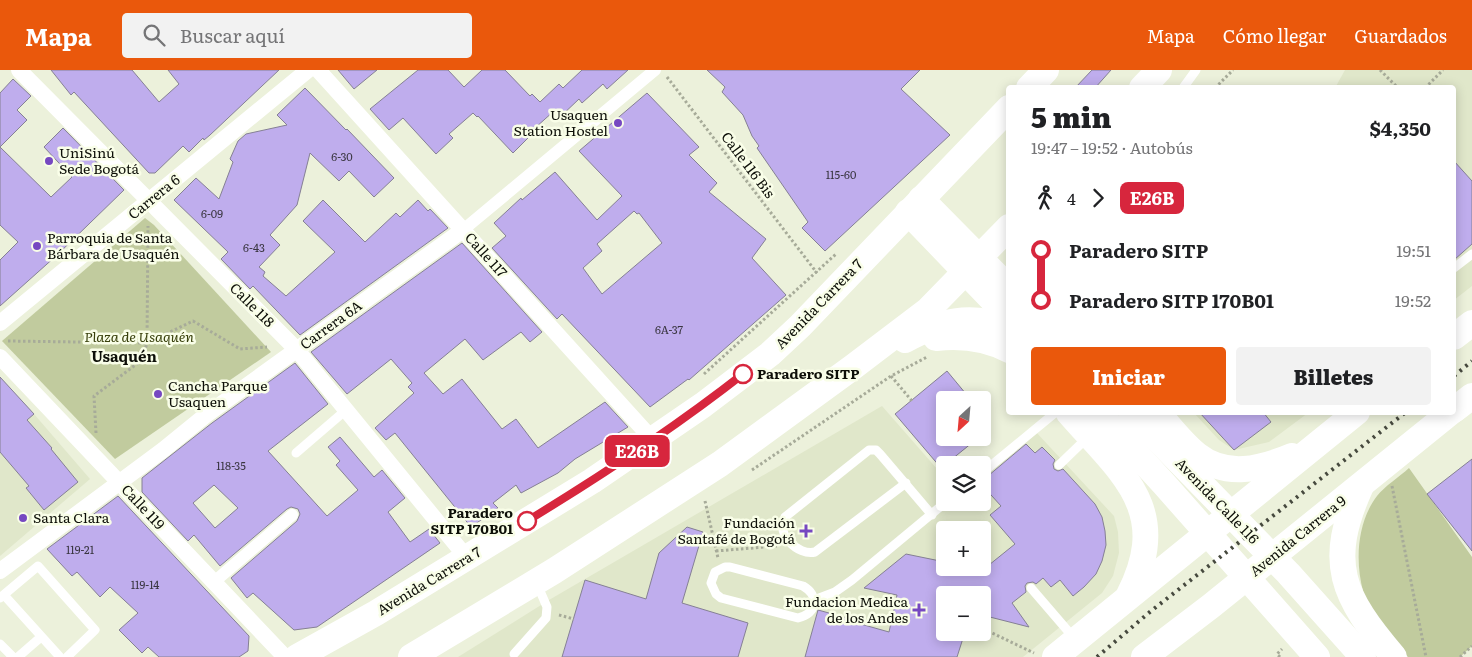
<!DOCTYPE html>
<html lang="es">
<meta charset="utf-8">
<style>
body{margin:0;font-family:Literata,serif;background:#f2f2f2;color:#202124;height:100vh;display:flex;flex-direction:column;font-size:19px;white-space:nowrap}
*{box-sizing:border-box;margin:0}
p{font-size:16px;color:#757577}
.icon{flex:none;width:28px;height:28px;fill:none;stroke:currentColor;stroke-width:2;stroke-linecap:round;stroke-linejoin:round}
.map{position:relative;flex:1;overflow:hidden}
.side{position:absolute;left:1006px;top:15px;width:450px;height:330px;display:flex;flex-direction:column;background:#fff;border-radius:5px;box-shadow:0 2px 12px #0003}
.side>*{flex:none}
.badge{padding:0 10px;border-radius:8px;font-size:18px;line-height:32px}
.needle{width:32px;rotate:206deg}
.controls{position:absolute;left:936px;top:321px;display:grid;gap:10px}
.controls a{display:grid;place-items:center;width:55px;height:55px;border-radius:5px;background:#fff;box-shadow:0 2px 12px #0003;font-size:25px}
.map>.badge{position:absolute;translate:-50% -50%;box-shadow:0 0 0 2px #fff}
.legs{display:flex;align-items:center;gap:8px;height:55px;padding:0 25px;font-size:16px}
.legs p{margin-inline-start:auto}
.headline{display:flex;align-items:center;justify-content:space-between;height:85px;padding:0 25px}
h1{font-size:28px;font-weight:800;line-height:38px}
.primary-button{display:flex;gap:10px;margin-top:auto;padding:10px 25px}
.primary-button a{flex:1;height:58px;border-radius:5px;background:#ea580c;color:#fff;font-size:20px;font-weight:800;line-height:58px;text-align:center}
.primary-button a+a{background:#f2f2f2;color:#202124}
ul{padding:0 25px;list-style:none}
li{display:flex;align-items:center;gap:18px;height:50px;font-size:19px}
li i{display:grid;place-items:center;width:8px;height:100%;margin:0 6px;background:currentColor}
li i::after{content:'';width:12px;height:12px;margin:-6px;border:4px solid;border-radius:50%;background:#fff}
li p{margin-inline-start:auto}
li:first-child i{background:linear-gradient(#0000 50%,currentColor 0)}
li:last-child i{background:linear-gradient(currentColor 50%,#0000 0)}
header{display:flex;align-items:center;gap:30px;box-sizing:border-box;height:70px;padding:0 25px;background:#ea580c;color:#fff}
header strong{font-size:24px}
nav{display:flex;gap:28px;margin-inline-start:auto;font-size:18px}
.search{width:350px;height:45px;background:#f2f2f2;display:flex;align-items:center;gap:12px;box-sizing:border-box;padding:0 18px;border-radius:5px;color:#757577;font-size:19px}
.map>svg:first-child{display:block}
.built{fill:#e0e7ca;fill-rule:evenodd}
.green{fill:#c1cb9e}
.building{fill:#bfaded;stroke:#858094;fill-rule:evenodd}
.lines{fill:none;stroke-linecap:round;stroke-linejoin:round}
.path{stroke:#a7ab99;stroke-width:3;stroke-dasharray:2.5 2.5;stroke-linecap:butt}
.service{stroke:#fff;stroke-width:9}
.pedestrian{stroke:#fff;stroke-width:12}
.minor{stroke:#fff;stroke-width:16}
.primary{stroke:#fff;stroke-width:26}
.rail{stroke:#46493e;stroke-width:4;stroke-dasharray:2.5 5;stroke-linecap:butt}
.line-1-casing{stroke:#fff;stroke-width:11}
.line-1{stroke:#d7263d;stroke-width:8}
.poi-dot{fill:#7648c1;stroke:#f9fee8;stroke-width:2}
.stop-1-dot{fill:#fff;stroke:#d7263d;stroke-width:2.5}
.labels{text-anchor:middle;stroke-width:5;stroke-linejoin:round;paint-order:stroke}
.number-label{font-size:11px;fill:#3a3641}
.poi-label{font-size:14px;fill:#0d0f08;stroke:#f9fee8;text-anchor:start}
.street-label{font-size:14px;fill:#0d0f08;stroke:#f9fee8}
.park-label{font-size:14px;font-style:italic;fill:#373f0a;stroke:#f9fee8}
.stop-label{font-size:14px;font-weight:bold;fill:#0d0f08;stroke:#f9fee8;text-anchor:start}
.neighbourhood-label{font-size:15px;font-weight:bold;fill:#0d0f08;stroke:#f9fee8}
</style>
<header>
<strong>Mapa</strong>
<div class="search"><svg class="icon" aria-label="search" viewBox="0 0 24 24"><circle cx="10" cy="10" r="6"/><path d="M15 15l6 6"/></svg>Buscar aquí</div>
<nav><a>Mapa</a><a>Cómo llegar</a><a>Guardados</a></nav>
</header>
<div class="map">
<svg width="1472" height="587" viewBox="0 0 1472 587">
<rect width="100%" height="100%" fill="#ecf1db"/>
<g class="built">
<path d="M1345,0H1472V216L1454,230V18H1335Z"/>
<path d="M882,336L945,408V432H982L983,407L1036,362L1114,446L1118,462L1119,483L1113,506L1102,523L1023,587H458L549,530ZM945,460H982V498H945ZM945,525H982V562H945Z"/>
<path d="M1194,343H1308L1269,372L1234,380L1219,370Z"/>
<path d="M34,344L90,409L0,486V373Z"/>
</g>
<g class="green">
<path d="M145,148L154,155L271,282L115,389L2,271Z"/>
<path d="M1409,398L1472,487V576L1460,587H1408C1398,576 1385,565 1377,553C1354,518 1351,460 1377,426C1385,416 1399,407 1409,398Z"/>
</g>
<g class="building">
<path d="M51,0H132L159,32L179,14L168,0H279L210,65L204,70L203,68L189,82L183,76L155,103H149L74,22L71,25Z"/>
<path d="M338,0H377L354,19Z"/>
<path d="M418,0H448L464,17L482,0H505L530,26L532,24L540,32L559,14L563,18L582,0H628L607,19L603,14L582,33L579,29L560,47L554,41L526,66L528,68L513,83L478,46L477,47L473,43L449,64L453,68L436,84L403,48L389,60L370,39Z"/>
<path d="M707,0H920L901,19L950,65L825,181L802,158L808,152L757,78L759,76L752,66L743,45L722,22L725,17Z"/>
<path d="M1092,0H1111L1095,18H1075Z"/>
<path d="M13,9L31,26L17,40L27,50L0,77L51,127L72,107L44,77L63,58L124,120L56,186L0,236V190L18,172L0,155V23Z"/>
<path d="M305,18L346,60L347,59L394,108L374,127L349,101L339,111L310,83L297,135L270,165L280,175L259,197L265,202L263,206L286,226L335,182L303,151L323,130L365,172L396,143L400,147L418,130L428,141L430,139L448,158L300,265L253,216L250,219L221,189L228,182L174,130L196,108L219,129L233,92L230,89L238,71L246,64L287,55L277,45Z"/>
<path d="M647,23L699,77L689,85L717,113L709,122L766,169L752,188L786,225L689,310L688,309L650,337L562,244L557,249L492,178L506,166L494,153L521,128L522,130L555,102L597,150L622,126L579,81ZM634,141L637,144L639,143L662,173L602,224L583,198L602,181L597,174Z"/>
<path d="M1454,91L1472,111V174L1454,190Z"/>
<path d="M462,173L542,262L530,272L521,262L483,290L465,269L424,303L443,324L462,309L502,359L516,349L538,378L605,332L628,357L575,389L558,403L521,423L516,415L493,433L498,438L471,457L395,363L386,370L375,358L414,323L408,317L412,313L391,289L347,324L311,282Z"/>
<path d="M295,293L328,334L268,381L327,446L358,420L336,395L340,391L328,377L340,367L374,407L382,400L405,428L388,442L410,472L429,459L440,473L317,557L294,560L253,523L247,528L231,508L297,451L300,444L298,439L291,437L287,439L220,496L194,465L188,471L142,422V408L212,353ZM214,415L238,438L215,458L193,433Z"/>
<path d="M947,301L971,330H945V368H978L941,398L895,344Z"/>
<path d="M0,307L34,344L27,350L52,378L51,379L78,412L44,440L26,418L29,416L0,382Z"/>
<path d="M1199,342H1263L1271,352L1234,380Z"/>
<path d="M1026,374L1035,383L1042,377L1055,390L1053,394L1054,399L1058,401L1063,399L1095,434L1102,447L1105,461L1106,475L1102,491L1096,504L1084,517L1073,526L1060,510L1051,517L1043,508L1036,514L1033,512L1027,513L1025,516L1026,522L1012,533L1029,557L982,545V525H945V562H965L957,587H805L818,540L858,551L857,553L889,562L897,525L864,518L906,484L945,492V498H974L984,499L1015,474L990,445L1001,436L982,415V411Z"/>
<path d="M1472,389V481L1427,424Z"/>
<path d="M118,426L249,566L248,581L239,587H159L148,577L142,583L119,560L138,543L110,517L100,527L77,502L72,506L47,479Z"/>
<path d="M687,457L703,462L682,533L748,553L738,587H562L585,510L646,529L659,483Z"/>
</g>
<g class="lines">
<g class="path">
<path d="M1380,0L1398,18"/>
<path d="M667,7L817,203"/>
<path d="M1215,18L1233,0"/>
<path d="M1425,18L1443,0"/>
<path d="M8,271L147,273L193,251L240,279L267,277"/>
<path d="M704,304L836,184"/>
<path d="M891,306L912,331"/>
<path d="M96,363L94,326L142,290L147,273L148,156"/>
<path d="M752,400L891,306L927,287"/>
<path d="M1392,416L1426,587"/>
<path d="M705,431L718,488"/>
<path d="M716,481L777,476"/>
<path d="M559,545L574,549"/>
<path d="M988,561L1034,583"/>
<path d="M1280,587L1277,584L1282,579"/>
<path d="M1460,587L1472,576"/>
</g>
<g class="service">
<path d="M1183,18L1196,0"/>
<path d="M1454,198L1472,184"/>
<path d="M296,383L346,340"/>
<path d="M1059,395L1088,367"/>
<path d="M982,403L1056,342"/>
<path d="M906,413L815,482C798,486 775,464 785,447L869,380H876L880,384L932,445"/>
<path d="M725,497H730L803,516C820,526 817,543 798,548L721,528L716,524L711,513L715,502Z"/>
<path d="M1031,518L1074,568"/>
<path d="M4,525L60,587"/>
<path d="M0,528L38,496L95,560L67,587"/>
<path d="M814,530L835,522L852,510L946,432"/>
<path d="M0,574L13,587"/>
<path d="M514,584L546,548L547,537L537,514"/>
<path d="M18,587L41,567"/>
</g>
<g class="pedestrian">
<path d="M463,160L655,0"/>
<path d="M214,512L292,445"/>
</g>
<g class="minor">
<path d="M19,0L297,280L467,488"/>
<path d="M318,0L653,370"/>
<path d="M0,253L308,0"/>
<path d="M0,287L285,587"/>
<path d="M0,501L163,380L206,345L463,160"/>
</g>
<g class="primary">
<path d="M1029,18L1046,0"/>
<path d="M1142,18L1159,0"/>
<path d="M921,129L1009,218"/>
<path d="M908,142L1009,247"/>
<path d="M1454,267L1472,253"/>
<path d="M936,268C962,265 986,268 1009,280"/>
<path d="M905,270C941,251 969,243 1009,258"/>
<path d="M1454,340L1472,326"/>
<path d="M1068,342C1121,403 1173,439 1129,525"/>
<path d="M1098,342L1164,414L1317,587"/>
<path d="M1131,342L1288,503L1363,587"/>
<path d="M1157,342C1170,357 1182,373 1197,385C1226,408 1261,399 1292,386"/>
<path d="M1361,416C1326,493 1342,526 1394,587"/>
<path d="M297,587L376,543L592,411L703,335L770,284L800,256L1009,38"/>
<path d="M411,587L554,501L720,394L853,297L928,240L1009,157"/>
<path d="M1055,587L1357,342"/>
<path d="M1144,587L1211,536L1451,342"/>
</g>
<g class="rail">
<path d="M1454,306L1472,291"/>
<path d="M1097,587L1151,541L1406,342"/>
</g>
</g>
<g class="lines">
<g class="line-1-casing">
<path id="line-1" d="M527,451C601,406 674,358 743,304"/>
</g>
<use href="#line-1" class="line-1"/>
</g>
<g class="poi-dot">
<circle cx="618" cy="53" r="5"/>
<circle cx="49" cy="91" r="5"/>
<circle cx="37" cy="176" r="5"/>
<circle cx="158" cy="324" r="5"/>
<circle cx="23" cy="448" r="5"/>
<path d="M803.5 453.5h5v5h5v5h-5v5h-5v-5h-5v-5h5z"/>
<path d="M916.5 532.5h5v5h5v5h-5v5h-5v-5h-5v-5h5z"/>
</g>
<g class="stop-1-dot">
<circle cx="743" cy="304" r="9"/>
<circle cx="527" cy="451" r="9"/>
</g>
<g class="labels">
<g class="number-label">
<text x="342" y="91">6-30</text>
<text x="841" y="109">115-60</text>
<text x="212" y="148">6-09</text>
<text x="254" y="182">6-43</text>
<text x="669" y="264">6A-37</text>
<text x="231" y="400">118-35</text>
<text x="80" y="484">119-21</text>
<text x="145" y="519">119-14</text>
</g>
<g class="poi-label">
<text x="608" y="50" text-anchor="end">Usaquen<tspan x="608" dy="16">Station Hostel</tspan></text>
<text x="59" y="88">UniSinú<tspan x="59" dy="16">Sede Bogotá</tspan></text>
<text x="47" y="173">Parroquia de Santa<tspan x="47" dy="16">Bárbara de Usaquén</tspan></text>
<text x="168" y="321">Cancha Parque<tspan x="168" dy="16">Usaquen</tspan></text>
<text x="33" y="453">Santa Clara</text>
<text x="795" y="458" text-anchor="end">Fundación<tspan x="795" dy="16">Santafé de Bogotá</tspan></text>
<text x="908" y="537" text-anchor="end">Fundacion Medica<tspan x="908" dy="16">de los Andes</tspan></text>
</g>
<g class="street-label">
<text transform="translate(748 95) rotate(53)" y="5">Calle 116 Bis</text>
<text transform="translate(154 127) rotate(-39)" y="5">Carrera 6</text>
<text transform="translate(486 185) rotate(48)" y="5">Calle 117</text>
<text transform="translate(819 234) rotate(-46)" y="5">Avenida Carrera 7</text>
<text transform="translate(252 235) rotate(45)" y="5">Calle 118</text>
<text transform="translate(331 255) rotate(-36)" y="5">Carrera 6A</text>
<text transform="translate(1217 431) rotate(46)" y="5">Avenida Calle 116</text>
<text transform="translate(143 437) rotate(47)" y="5">Calle 119</text>
<text transform="translate(1298 466) rotate(-39)" y="5">Avenida Carrera 9</text>
<text transform="translate(429 511) rotate(-31)" y="5">Avenida Carrera 7</text>
</g>
<g class="park-label">
<text x="139" y="272">Plaza de Usaquén</text>
</g>
<g class="stop-label">
<text x="757" y="309">Paradero SITP</text>
<text x="513" y="448" text-anchor="end">Paradero<tspan x="513" dy="16">SITP 170B01</tspan></text>
</g>
<g class="neighbourhood-label">
<text x="124" y="292">Usaquén</text>
</g>
</g>
</svg>
<div class="controls">
<a><svg class="needle" viewBox="-14 -14 28 28"><path d="M0-13l5 13h-10z" fill="#e53935"/><path d="M0 13l5-13h-10z" fill="#757577"/></svg></a>
<a><svg class="icon" aria-label="layers" viewBox="0 0 24 24"><path d="M12 4l9 5-9 5-9-5zM3 14l9 5 9-5"/></svg></a>
<a>+</a>
<a>−</a>
</div>
<b class="badge" style="left:637px;top:381px;background:#d7263d;color:#fff">E26B</b>
<section class="side">
<div class="headline"><div><h1>5 min</h1><p>19:47 – 19:52 · Autobús</p></div><b>$4,350</b></div>
<div class="legs"><svg class="icon" aria-label="walk" viewBox="0 0 24 24"><circle cx="13" cy="4" r="2"/><path d="M13 8l-2 6 4 7M11 14l-3 7M7 12l3-4h3l4 4"/></svg>4<svg class="icon" aria-label="forward" viewBox="0 0 24 24"><path d="M9 5l7 7-7 7"/></svg><b class="badge" style="background:#d7263d;color:#fff">E26B</b></div>
<ul>
<li><i style="color:#d7263d"></i><b>Paradero SITP</b><p>19:51</p></li>
<li><i style="color:#d7263d"></i><b>Paradero SITP 170B01</b><p>19:52</p></li>
</ul>
<div class="primary-button"><a>Iniciar</a><a>Billetes</a></div>
</section>
</div>
